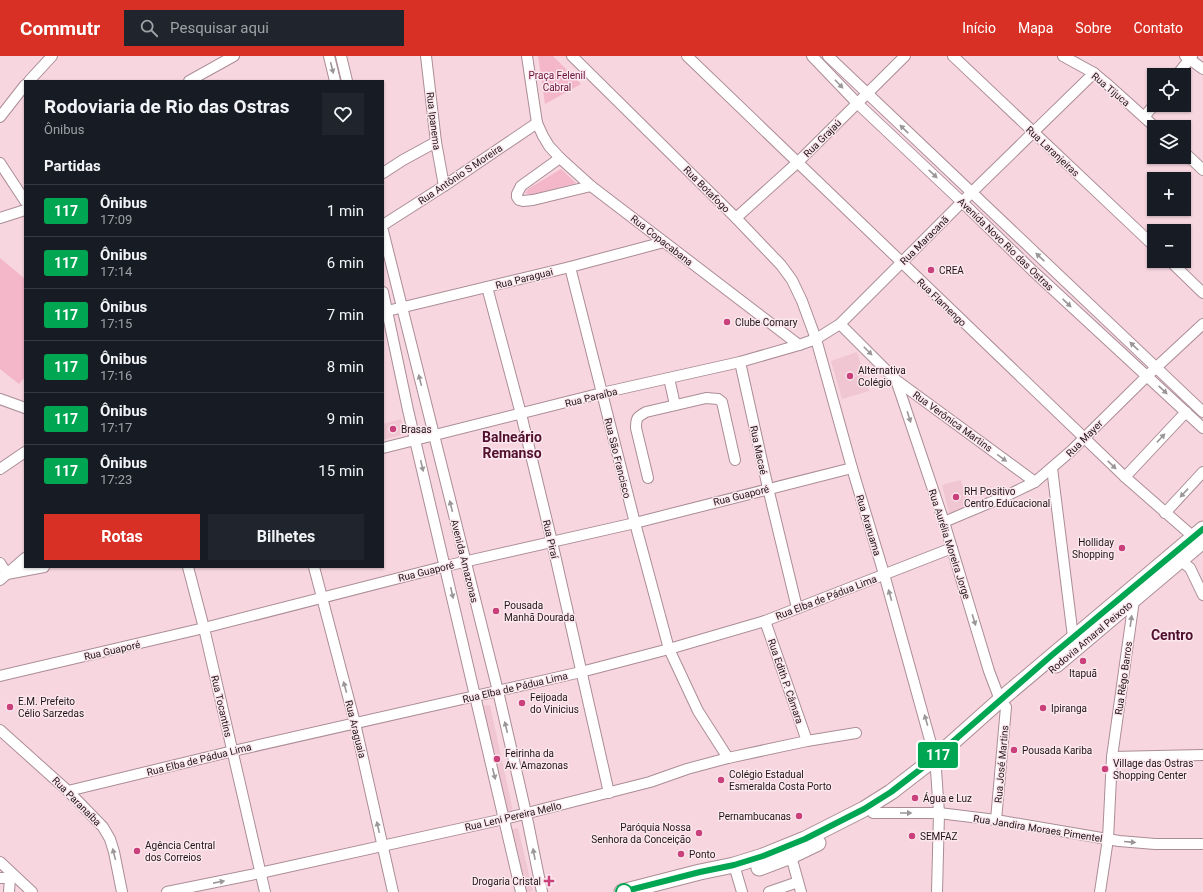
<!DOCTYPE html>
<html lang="pt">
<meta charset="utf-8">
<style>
body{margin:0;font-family:Roboto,sans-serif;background:#20242c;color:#f1f3f6;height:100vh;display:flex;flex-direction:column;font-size:15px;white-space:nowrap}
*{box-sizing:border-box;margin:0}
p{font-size:13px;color:#9ea1a6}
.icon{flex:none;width:22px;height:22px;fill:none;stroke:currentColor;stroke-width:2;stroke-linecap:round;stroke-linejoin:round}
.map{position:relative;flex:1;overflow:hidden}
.sheet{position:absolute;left:24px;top:24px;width:360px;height:488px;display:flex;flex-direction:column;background:#171b24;border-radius:0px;box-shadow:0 1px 3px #0004}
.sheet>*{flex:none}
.badge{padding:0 8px;border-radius:3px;font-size:14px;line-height:26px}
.tools{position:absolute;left:1147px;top:12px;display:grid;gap:8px}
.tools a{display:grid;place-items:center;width:44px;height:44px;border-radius:0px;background:#171b24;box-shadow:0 1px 3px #0004;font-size:20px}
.map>.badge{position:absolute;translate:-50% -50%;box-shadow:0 0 0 2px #fff}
h2{padding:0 20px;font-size:15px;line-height:36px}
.round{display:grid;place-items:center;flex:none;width:42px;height:42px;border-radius:0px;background:#20242c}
.head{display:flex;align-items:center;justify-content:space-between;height:68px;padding:0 20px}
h1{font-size:19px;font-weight:700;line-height:30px}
.button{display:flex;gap:8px;margin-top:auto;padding:8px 20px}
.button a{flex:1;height:46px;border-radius:0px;background:#d93025;color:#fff;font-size:16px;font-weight:700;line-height:46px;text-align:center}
.button a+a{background:#20242c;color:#f1f3f6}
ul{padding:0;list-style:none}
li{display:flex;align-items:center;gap:12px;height:52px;padding:0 20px;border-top:1px solid #363941}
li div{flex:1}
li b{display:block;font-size:15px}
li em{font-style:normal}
li .badge{min-width:44px;font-weight:700;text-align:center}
header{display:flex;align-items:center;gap:24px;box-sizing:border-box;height:56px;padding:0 20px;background:#d93025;color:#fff}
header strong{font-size:19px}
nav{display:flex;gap:22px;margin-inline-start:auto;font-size:14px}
.search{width:280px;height:36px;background:#20242c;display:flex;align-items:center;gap:10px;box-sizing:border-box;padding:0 14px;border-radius:0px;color:#9ea1a6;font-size:15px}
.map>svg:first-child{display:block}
.built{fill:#efc6d2}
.green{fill:#f4b6c9}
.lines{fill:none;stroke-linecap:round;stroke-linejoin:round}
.minor-casing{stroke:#ab8d96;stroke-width:12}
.highway-casing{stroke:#ab8d96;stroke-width:17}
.minor{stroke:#fff;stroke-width:10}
.highway{stroke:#fff;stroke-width:15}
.oneway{fill:#9b9697}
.line-casing{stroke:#fff;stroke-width:9}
.line{stroke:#00a651;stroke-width:6}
.poi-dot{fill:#c9407a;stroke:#fbe7ed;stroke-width:1.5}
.stop-dot{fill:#fff;stroke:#00a651;stroke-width:2}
.labels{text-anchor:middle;stroke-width:3;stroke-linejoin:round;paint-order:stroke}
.park-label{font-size:10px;fill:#681139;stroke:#fbe7ed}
.street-label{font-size:10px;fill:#201518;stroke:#fbe7ed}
.poi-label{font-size:10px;fill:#201518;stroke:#fbe7ed;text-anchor:start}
.district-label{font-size:14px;font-weight:bold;fill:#51102d;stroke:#fbe7ed}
</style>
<header>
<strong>Commutr</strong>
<div class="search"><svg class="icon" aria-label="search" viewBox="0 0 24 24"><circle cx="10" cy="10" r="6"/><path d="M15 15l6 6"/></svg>Pesquisar aqui</div>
<nav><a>Início</a><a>Mapa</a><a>Sobre</a><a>Contato</a></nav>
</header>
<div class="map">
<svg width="1203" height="836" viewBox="0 0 1203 836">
<rect width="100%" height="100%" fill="#f7d6e0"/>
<g class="built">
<path d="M857,296L869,335L842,343L831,305Z"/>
<path d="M401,363L405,378L383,384V368Z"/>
<path d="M961,424L969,453L950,461L942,429Z"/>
<path d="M490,649L513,755L504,756L480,650Z"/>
<path d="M518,772L533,835L529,836H524L510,774Z"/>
</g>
<g class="green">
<path d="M538,0H553L581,28L545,48Z"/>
<path d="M561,113L576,127L531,139L525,137L528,133Z"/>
<path d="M0,202L25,223V321L19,328L0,313Z"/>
</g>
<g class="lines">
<g class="minor-casing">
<g id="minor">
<path d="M329,0L335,25"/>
<path d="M341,0L347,25"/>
<path d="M426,0L436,86L444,130"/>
<path d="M527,0L537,67L543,80L549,90L560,102L591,130L799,289"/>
<path d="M572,0L736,162L781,209L792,224L802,245L816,283L852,412L884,518L935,702"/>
<path d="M687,0L1125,421L1197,484"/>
<path d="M812,0L857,47L962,146L1033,215L1203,372"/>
<path d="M828,0L1203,356"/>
<path d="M953,0L1154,190"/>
<path d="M1063,0L1094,17L1106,27L1155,71"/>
<path d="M1185,0L1203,13"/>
<path d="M1177,19L1192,0"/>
<path d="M29,25L52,0"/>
<path d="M189,25L234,0"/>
<path d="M0,61L25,29"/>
<path d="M1144,61L1154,49"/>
<path d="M1184,96L1203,114"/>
<path d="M560,102L521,130L517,138V141L519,144L523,145L533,144L591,130"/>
<path d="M0,107L25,145"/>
<path d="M383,117L403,104L436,86"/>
<path d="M0,162L25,154"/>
<path d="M736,162L798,106L905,0"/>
<path d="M383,169L444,130L537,67"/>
<path d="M383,175L498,635L526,757L542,836"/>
<path d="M1170,205L1203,237"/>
<path d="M570,211L635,467L669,593L698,655L728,702"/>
<path d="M487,231L521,358L552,486L609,737"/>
<path d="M383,236L408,354L521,836"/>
<path d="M383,256L570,211L664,186"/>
<path d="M840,268L896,324L1035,426"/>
<path d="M740,306L768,432L797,552"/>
<path d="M669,322L675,349"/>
<path d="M896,324L944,466L989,615L1000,644L1006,651L996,764"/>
<path d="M0,343L25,352"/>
<path d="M383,392L602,337L740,306L799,289L816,283L840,268L971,137L1094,17"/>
<path d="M1052,412L1073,581"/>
<path d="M0,413L25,396"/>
<path d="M1125,421L1186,356"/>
<path d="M648,422L636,372C636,362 637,361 646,356L706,342L718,343L722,346L735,404"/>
<path d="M1165,457L1203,416"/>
<path d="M944,466L1008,439L1035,426L1071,395L1147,320L1203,268"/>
<path d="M1176,501L1190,512L1203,539"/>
<path d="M0,507L7,518L44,511"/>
<path d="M188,511L204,572L265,836"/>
<path d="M314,511L355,667L393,836"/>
<path d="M0,524L25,502"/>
<path d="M765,565L807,685"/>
<path d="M0,620L204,572L446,510L635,467L852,412"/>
<path d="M0,674L68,735L103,771L110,783L114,796L122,836"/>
<path d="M1112,701L1203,699"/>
<path d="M936,714L939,757L937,836"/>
<path d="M68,735L233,695L581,616L669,593L765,565L952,492"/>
<path d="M873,757H939L996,764L1119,785L1155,788H1203"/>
<path d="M791,800L801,836"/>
<path d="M0,806L32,836"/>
<path d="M734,809L742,836"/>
<path d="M0,822H10L14,820"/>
<path d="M9,836L10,822"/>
<path d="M167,836L260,817L504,763L650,726L687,713L728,702L807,685L856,677"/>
<path d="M769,836L798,826"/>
<path d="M1100,836L1108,783L1112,701L1134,544"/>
</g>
</g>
<g class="highway-casing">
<g id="highway">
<path d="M1056,609L1203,485"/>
<path d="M759,812L791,800L818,787"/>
<path d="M622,836L700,816L734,809L763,800L805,783L864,753L891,736L935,702L1000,644L1203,473"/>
</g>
</g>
<use href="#minor" class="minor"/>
<use href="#highway" class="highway"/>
</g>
<defs><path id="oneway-solid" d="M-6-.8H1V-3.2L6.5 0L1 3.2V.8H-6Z"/></defs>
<g class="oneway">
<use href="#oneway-solid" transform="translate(332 12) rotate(76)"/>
<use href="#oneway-solid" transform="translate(839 28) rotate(46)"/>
<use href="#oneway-solid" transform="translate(904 73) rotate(-136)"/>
<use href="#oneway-solid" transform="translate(933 118) rotate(43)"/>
<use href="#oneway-solid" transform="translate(1040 201) rotate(-137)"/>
<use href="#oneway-solid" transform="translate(1067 247) rotate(43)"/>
<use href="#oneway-solid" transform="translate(1134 290) rotate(-137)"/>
<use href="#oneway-solid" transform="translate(868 295) rotate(45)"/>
<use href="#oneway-solid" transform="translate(420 324) rotate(-104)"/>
<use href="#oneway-solid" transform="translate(1163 334) rotate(43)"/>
<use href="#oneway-solid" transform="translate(909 361) rotate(72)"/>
<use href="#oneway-solid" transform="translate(1161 382) rotate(-47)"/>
<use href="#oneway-solid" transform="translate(1002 402) rotate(36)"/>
<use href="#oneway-solid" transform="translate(1112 409) rotate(44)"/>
<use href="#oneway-solid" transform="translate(422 410) rotate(77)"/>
<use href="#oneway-solid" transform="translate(1184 437) rotate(133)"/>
<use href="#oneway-solid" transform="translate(451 450) rotate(-104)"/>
<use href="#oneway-solid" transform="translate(452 537) rotate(77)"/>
<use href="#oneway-solid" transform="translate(890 539) rotate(-106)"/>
<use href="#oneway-solid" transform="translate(974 564) rotate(73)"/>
<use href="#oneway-solid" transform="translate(1131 565) rotate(-82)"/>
<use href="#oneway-solid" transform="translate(345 631) rotate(-105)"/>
<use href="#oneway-solid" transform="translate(926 664) rotate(-106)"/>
<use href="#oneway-solid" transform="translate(506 671) rotate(-103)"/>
<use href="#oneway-solid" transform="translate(494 718) rotate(76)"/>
<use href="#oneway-solid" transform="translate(906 757)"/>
<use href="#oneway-solid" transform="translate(378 771) rotate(-103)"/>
<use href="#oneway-solid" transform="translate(1130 786) rotate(5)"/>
<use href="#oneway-solid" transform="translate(114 798) rotate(-104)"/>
<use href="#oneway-solid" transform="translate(534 798) rotate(-101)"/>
<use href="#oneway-solid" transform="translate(219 826) rotate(-11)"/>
</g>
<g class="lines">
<g class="line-casing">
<path id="line" d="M622,836L700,816L734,809L763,800L805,783L864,753L891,736L926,709L1052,599L1203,473"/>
</g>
<use href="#line" class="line"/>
</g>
<g class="poi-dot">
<circle cx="931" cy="214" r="4"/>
<circle cx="727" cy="266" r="4"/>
<circle cx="850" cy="320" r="4"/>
<circle cx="393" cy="373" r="4"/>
<circle cx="956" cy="441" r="4"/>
<circle cx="1122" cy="492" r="4"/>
<circle cx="496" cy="555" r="4"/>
<circle cx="1083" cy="605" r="4"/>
<circle cx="522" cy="647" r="4"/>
<circle cx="10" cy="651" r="4"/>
<circle cx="1043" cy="652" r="4"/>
<circle cx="1014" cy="694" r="4"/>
<circle cx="497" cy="703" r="4"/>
<circle cx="1105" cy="713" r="4"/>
<circle cx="721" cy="724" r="4"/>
<circle cx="915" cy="742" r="4"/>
<circle cx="799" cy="760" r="4"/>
<circle cx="699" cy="777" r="4"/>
<circle cx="912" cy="780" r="4"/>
<circle cx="137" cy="795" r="4"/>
<circle cx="681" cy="798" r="4"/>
<path d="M547 819h4v4h4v4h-4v4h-4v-4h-4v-4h4z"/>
</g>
<circle class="stop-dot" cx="624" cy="836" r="8"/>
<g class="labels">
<g class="park-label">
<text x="557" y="23">Praça Felenil<tspan x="557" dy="12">Cabral</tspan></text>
</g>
<g class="street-label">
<text transform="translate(1111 33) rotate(40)" y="4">Rua Tijuca</text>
<text transform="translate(434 65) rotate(83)" y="4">Rua Ipanema</text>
<text transform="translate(822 82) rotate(-45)" y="4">Rua Grajaú</text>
<text transform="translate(1053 95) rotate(43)" y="4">Rua Laranjeiras</text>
<text transform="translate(460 118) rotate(-34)" y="4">Rua Antônio S Moreira</text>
<text transform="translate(707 133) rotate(45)" y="4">Rua Botafogo</text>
<text transform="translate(662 184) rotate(38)" y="4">Rua Copacabana</text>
<text transform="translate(924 184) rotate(-45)" y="4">Rua Maracanã</text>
<text transform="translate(1006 188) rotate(44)" y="4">Avenida Novo Rio das Ostras</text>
<text transform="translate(524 222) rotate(-14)" y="4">Rua Paraguai</text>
<text transform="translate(942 246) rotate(44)" y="4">Rua Flamengo</text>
<text transform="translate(591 341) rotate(-14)" y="4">Rua Paraíba</text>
<text transform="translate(953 365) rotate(36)" y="4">Rua Verônica Martins</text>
<text transform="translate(1084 382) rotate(-45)" y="4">Rua Mayer</text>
<text transform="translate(759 394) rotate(78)" y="4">Rua Macaé</text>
<text transform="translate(618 402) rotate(76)" y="4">Rua São Francisco</text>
<text transform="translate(741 439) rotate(-14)" y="4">Rua Guaporé</text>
<text transform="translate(869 469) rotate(73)" y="4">Rua Araruama</text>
<text transform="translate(551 483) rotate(77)" y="4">Rua Piraí</text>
<text transform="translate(950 488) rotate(72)" y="4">Rua Aurélia Moreira Jorge</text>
<text transform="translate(465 505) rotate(76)" y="4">Avenida Amazonas</text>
<text transform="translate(426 515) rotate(-14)" y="4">Rua Guaporé</text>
<text transform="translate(826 541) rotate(-21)" y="4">Rua Elba de Pádua Lima</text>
<text transform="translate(1090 581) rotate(-40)" y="4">Rodovia Amaral Peixoto</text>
<text transform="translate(112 594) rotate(-13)" y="4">Rua Guaporé</text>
<text transform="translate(1123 622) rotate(-82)" y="4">Rua Rêgo Barros</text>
<text transform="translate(786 625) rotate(71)" y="4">Rua Edith P. Câmara</text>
<text transform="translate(515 631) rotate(-13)" y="4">Rua Elba de Pádua Lima</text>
<text transform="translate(222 650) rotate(77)" y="4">Rua Tocantins</text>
<text transform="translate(356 673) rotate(76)" y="4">Rua Araguaia</text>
<text transform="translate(199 703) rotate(-14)" y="4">Rua Elba de Pádua Lima</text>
<text transform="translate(1001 708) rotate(-85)" y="4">Rua José Martins</text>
<text transform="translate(77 745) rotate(45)" y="4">Rua Paranaíba</text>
<text transform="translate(513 760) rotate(-13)" y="4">Rua Leni Pereira Mello</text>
<text transform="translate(1038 772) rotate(9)" y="4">Rua Jandira Moraes Pimentel</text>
</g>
<g class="poi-label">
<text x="939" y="218">CREA</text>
<text x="735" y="270">Clube Comary</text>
<text x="858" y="318">Alternativa<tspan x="858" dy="12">Colégio</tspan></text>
<text x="401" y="377">Brasas</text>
<text x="964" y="439">RH Positivo<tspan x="964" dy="12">Centro Educacional</tspan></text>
<text x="1114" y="490" text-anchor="end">Holliday<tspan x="1114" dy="12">Shopping</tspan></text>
<text x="504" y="553">Pousada<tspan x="504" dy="12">Manhã Dourada</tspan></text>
<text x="1083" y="621" text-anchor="middle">Itapuã</text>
<text x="530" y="645">Feijoada<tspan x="530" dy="12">do Vinicius</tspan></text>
<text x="18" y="649">E.M. Prefeito<tspan x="18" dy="12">Célio Sarzedas</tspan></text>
<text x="1051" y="656">Ipiranga</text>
<text x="1022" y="698">Pousada Kariba</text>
<text x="505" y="701">Feirinha da<tspan x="505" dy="12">Av. Amazonas</tspan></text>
<text x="1113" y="711">Village das Ostras<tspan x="1113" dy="12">Shopping Center</tspan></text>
<text x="729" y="722">Colégio Estadual<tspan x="729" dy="12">Esmeralda Costa Porto</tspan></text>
<text x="923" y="746">Água e Luz</text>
<text x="791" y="764" text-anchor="end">Pernambucanas</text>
<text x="691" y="775" text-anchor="end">Paróquia Nossa<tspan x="691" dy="12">Senhora da Conceição</tspan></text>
<text x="920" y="784">SEMFAZ</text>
<text x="145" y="793">Agência Central<tspan x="145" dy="12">dos Correios</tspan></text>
<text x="689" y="802">Ponto</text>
<text x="541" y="829" text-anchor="end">Drogaria Cristal</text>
</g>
<g class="district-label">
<text x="512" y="386">Balneário<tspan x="512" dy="16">Remanso</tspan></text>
<text x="1172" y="584">Centro</text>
</g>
</g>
</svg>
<div class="tools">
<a><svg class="icon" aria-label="locate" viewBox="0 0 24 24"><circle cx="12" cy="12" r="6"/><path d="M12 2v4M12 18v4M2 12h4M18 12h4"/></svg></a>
<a><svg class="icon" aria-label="layers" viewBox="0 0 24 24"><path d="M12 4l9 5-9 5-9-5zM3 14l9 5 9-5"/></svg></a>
<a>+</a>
<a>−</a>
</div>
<b class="badge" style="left:938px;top:699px;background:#00a651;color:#fff">117</b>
<section class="sheet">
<div class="head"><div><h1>Rodoviaria de Rio das Ostras</h1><p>Ônibus</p></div><a class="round"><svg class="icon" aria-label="heart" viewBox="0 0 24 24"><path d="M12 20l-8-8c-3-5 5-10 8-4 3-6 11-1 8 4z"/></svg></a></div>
<h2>Partidas</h2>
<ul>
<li><span class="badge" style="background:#00a651;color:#fff">117</span><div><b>Ônibus</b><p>17:09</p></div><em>1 min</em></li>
<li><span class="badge" style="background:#00a651;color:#fff">117</span><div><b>Ônibus</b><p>17:14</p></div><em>6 min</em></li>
<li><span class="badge" style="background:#00a651;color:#fff">117</span><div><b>Ônibus</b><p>17:15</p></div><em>7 min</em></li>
<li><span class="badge" style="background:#00a651;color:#fff">117</span><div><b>Ônibus</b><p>17:16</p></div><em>8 min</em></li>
<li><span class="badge" style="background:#00a651;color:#fff">117</span><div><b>Ônibus</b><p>17:17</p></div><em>9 min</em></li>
<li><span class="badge" style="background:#00a651;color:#fff">117</span><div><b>Ônibus</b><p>17:23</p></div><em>15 min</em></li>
</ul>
<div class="button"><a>Rotas</a><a>Bilhetes</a></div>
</section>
</div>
